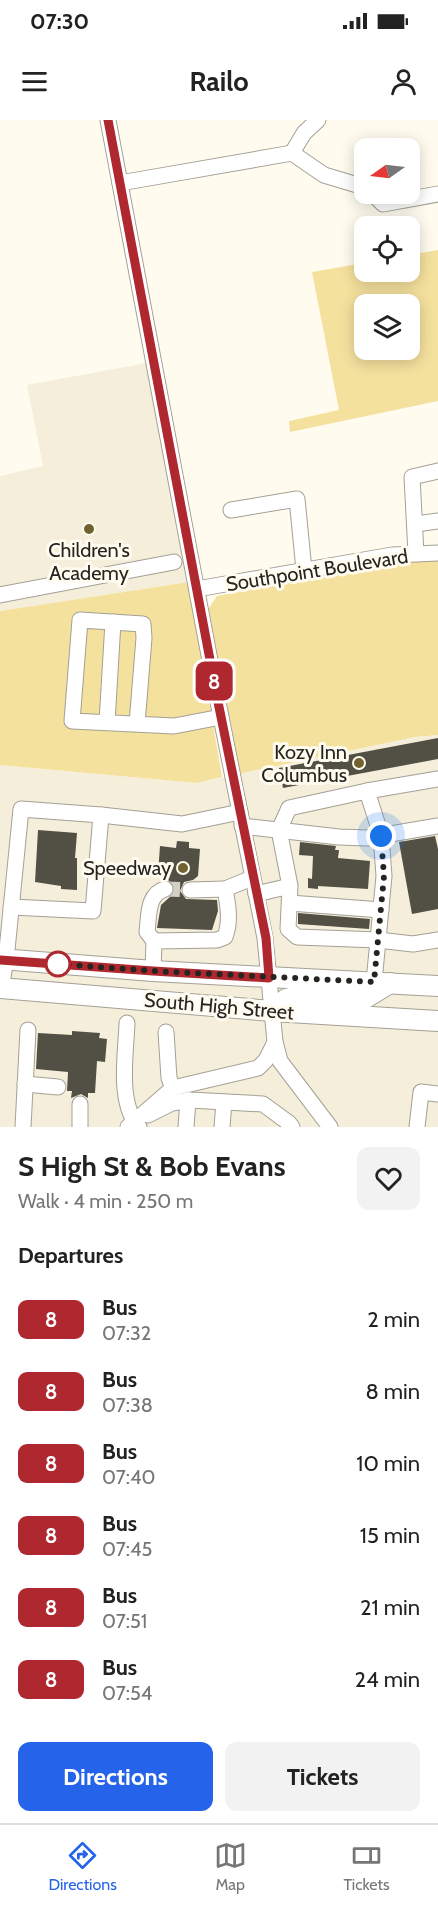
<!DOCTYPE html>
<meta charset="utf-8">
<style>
body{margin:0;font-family:Cabin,sans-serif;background:#f2f2f2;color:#222;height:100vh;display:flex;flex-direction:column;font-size:22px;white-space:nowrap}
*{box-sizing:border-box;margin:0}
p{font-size:20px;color:#767676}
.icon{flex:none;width:33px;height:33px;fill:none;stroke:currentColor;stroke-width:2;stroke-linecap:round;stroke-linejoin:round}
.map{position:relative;height:1007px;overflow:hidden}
.side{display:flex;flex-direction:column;background:#fff;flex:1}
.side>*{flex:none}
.badge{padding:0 12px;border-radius:9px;font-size:21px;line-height:39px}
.needle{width:39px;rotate:256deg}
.tools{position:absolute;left:354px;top:18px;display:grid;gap:12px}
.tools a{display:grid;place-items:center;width:66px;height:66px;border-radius:12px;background:#fff;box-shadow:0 3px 15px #0003;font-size:30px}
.you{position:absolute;width:30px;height:30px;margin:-15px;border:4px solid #fff;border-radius:50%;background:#1a73e8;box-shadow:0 0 0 9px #1a73e833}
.map>.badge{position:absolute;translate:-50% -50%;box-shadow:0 0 0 3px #fff}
h2{padding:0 18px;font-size:22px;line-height:54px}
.round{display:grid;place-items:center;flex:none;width:63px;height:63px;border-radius:12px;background:#f2f2f2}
.headline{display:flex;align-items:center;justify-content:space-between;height:102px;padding:0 18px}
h1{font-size:28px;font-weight:800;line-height:45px}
.action{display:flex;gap:12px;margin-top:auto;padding:12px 18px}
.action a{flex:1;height:69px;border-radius:12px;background:#2563eb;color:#fff;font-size:24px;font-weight:800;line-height:69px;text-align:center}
.action a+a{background:#f2f2f2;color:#222}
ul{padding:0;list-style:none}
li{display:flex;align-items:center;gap:18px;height:72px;padding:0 18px}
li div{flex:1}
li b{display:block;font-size:22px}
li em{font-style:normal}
li .badge{min-width:66px;font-weight:700;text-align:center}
.status{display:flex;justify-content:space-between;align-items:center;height:42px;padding:0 30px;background:#fff;direction:ltr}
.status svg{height:16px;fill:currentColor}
header{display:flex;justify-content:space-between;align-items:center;height:78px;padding:0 18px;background:#fff;font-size:27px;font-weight:800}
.menu{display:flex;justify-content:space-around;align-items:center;height:84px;border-top:2px solid #e0e0e0;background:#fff;font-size:16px;color:#767676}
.menu a{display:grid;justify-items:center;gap:3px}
.menu .active{color:#2563eb}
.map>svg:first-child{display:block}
.built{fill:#f4eeda}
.green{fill:#f5e19e;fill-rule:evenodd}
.building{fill:#524f45}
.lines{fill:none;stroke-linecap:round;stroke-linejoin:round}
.minor-tunnel{stroke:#d3d0c6;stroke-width:15;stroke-dasharray:15 8;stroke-linecap:butt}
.minor-casing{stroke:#a4a095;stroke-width:17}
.major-casing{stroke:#a4a095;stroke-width:22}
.minor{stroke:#fff;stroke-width:15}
.major{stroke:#fff;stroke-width:20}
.line-casing{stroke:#fff;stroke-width:14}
.line{stroke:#af272f;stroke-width:9}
.walk{stroke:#252420;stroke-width:6;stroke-dasharray:0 10.8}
.poi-dot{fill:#70622f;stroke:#fffbef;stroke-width:2}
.stop-dot{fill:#fff;stroke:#af272f;stroke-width:3}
.labels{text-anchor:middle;stroke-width:6;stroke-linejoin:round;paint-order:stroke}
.poi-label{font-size:20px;fill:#252420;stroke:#fffbef;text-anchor:end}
.street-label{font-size:20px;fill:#252420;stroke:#fffbef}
</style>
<div class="status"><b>07:30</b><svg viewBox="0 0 49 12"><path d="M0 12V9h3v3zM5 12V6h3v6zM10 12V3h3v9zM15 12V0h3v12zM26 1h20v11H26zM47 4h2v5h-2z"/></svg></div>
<header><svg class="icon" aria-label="menu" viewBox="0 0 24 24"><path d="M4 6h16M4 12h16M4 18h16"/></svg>Railo<svg class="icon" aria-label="person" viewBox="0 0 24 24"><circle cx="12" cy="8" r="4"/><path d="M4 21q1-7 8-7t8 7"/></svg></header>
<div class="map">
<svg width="438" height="1007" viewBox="0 0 438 1007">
<rect width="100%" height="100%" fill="#fffbef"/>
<g class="built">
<path d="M147,243L189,462L0,491V356L43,346L27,265Z"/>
<path d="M438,615V1007H0V645L197,663L415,617Z"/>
</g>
<g class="green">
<path d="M438,130V281L290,312L289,301L339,290L312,152L364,143V152H410V135ZM410,184V230H364V184Z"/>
<path d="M438,440V615L415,617L238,654L207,491L217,476L392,442Z"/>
<path d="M189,462L222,657L197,663L0,645V491Z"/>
</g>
<g class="building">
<path d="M438,618V639L283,668L279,648Z"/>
<path d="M38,710L77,713L75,738H77V770L61,769V766L35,762Z"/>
<path d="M435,716L438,729V789L412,794L399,722Z"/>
<path d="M177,721L189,722V728L200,729L198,756L193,760L184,762L180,771L186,779L217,780L218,791L212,810L157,808L161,785L172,775L175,769L174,765L168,760L170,755L158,754L160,726L176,728Z"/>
<path d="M300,722L336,726L335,730H339L338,738L370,741L368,769L318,766V769L308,768V758L312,759L313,736L299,735Z"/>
<path d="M298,793L370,799L369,809L298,804Z"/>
<path d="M72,911L100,913L99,918L107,919L105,942L97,941L95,973H88V978L81,974L71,978L72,971H67L68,952L36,949L38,913L72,915Z"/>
</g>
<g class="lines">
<path class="minor-tunnel" d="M165,769L190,770"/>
<g class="minor-casing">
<g id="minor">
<path d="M108,0L215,567L265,818L275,922L280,941L330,1007"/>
<path d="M292,33L304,13L318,0"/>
<path d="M120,63L292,33L324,55L364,67"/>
<path d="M373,74L383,84L438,74"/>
<path d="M231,390L297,379L304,450"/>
<path d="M416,404L438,401"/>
<path d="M416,434L412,357L438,351"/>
<path d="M197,469L392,435L438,433"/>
<path d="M0,475L174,442"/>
<path d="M107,602L113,502"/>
<path d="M137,604L144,518L143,504L80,500L72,601L174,606L221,597"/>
<path d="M367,671L438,659"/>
<path d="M242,706L339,717L367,718L438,706"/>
<path d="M190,770L225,769"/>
<path d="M256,774L290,766L279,710L289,688L367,671L381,715L384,756L378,820L297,817L288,809L290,766"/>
<path d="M290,783L381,790"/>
<path d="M11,787L93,791L101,695"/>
<path d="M154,821L147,812C149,796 147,774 165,769"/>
<path d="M153,851L154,821L217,820L225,817C231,801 228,785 225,769L252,758"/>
<path d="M374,862L378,820L413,824L438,820"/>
<path d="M1,868L6,840L21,689L101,695L182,704L240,692"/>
<path d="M127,903C126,933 117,984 139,1007"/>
<path d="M166,912L169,958L173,968"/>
<path d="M25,964L58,967"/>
<path d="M80,984V1007"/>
<path d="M148,995L172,983L190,980L263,984L289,1003L292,1007"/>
<path d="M23,1007L28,910"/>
<path d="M128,1007L173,968L258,948L266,940L275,922"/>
<path d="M186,1007L188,980"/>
<path d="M222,1007L224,982"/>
<path d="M417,1007L421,972L438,974"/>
</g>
</g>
<g class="major-casing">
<g id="major">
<path d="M0,839L153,851L438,866"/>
<path d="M0,868L272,891L438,901"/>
<path d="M272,891L286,879L295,877L364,879L390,863"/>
</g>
</g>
<use href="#minor" class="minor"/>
<use href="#major" class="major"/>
</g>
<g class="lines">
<g class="line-casing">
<path id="line" d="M0,840L153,851L269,858L266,818L218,582L108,0"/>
</g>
<use href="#line" class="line"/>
<path class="walk" d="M58,844L153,851L374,862L384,756L381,716"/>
</g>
<g class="poi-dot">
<circle cx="89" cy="409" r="6"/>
<circle cx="359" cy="643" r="6"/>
<circle cx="183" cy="748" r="6"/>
</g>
<circle class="stop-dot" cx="58" cy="844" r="12"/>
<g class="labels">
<g class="poi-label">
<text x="89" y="437" text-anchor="middle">Children's<tspan x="89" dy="23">Academy</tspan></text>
<text x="347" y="639">Kozy Inn<tspan x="347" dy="23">Columbus</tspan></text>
<text x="171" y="755">Speedway</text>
</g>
<g class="street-label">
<text transform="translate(317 450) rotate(-9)" y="7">Southpoint Boulevard</text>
<text transform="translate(219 886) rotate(5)" y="7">South High Street</text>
</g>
</g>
</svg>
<div class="tools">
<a><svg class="needle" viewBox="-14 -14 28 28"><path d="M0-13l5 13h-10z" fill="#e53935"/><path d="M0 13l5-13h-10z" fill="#767676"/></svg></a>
<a><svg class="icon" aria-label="locate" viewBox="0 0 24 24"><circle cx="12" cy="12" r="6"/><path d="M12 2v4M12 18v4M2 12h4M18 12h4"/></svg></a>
<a><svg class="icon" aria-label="layers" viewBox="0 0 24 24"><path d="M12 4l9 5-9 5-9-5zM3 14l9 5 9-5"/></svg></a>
</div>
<div class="you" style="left:381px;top:716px"></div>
<b class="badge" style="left:214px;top:561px;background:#af272f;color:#fff">8</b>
</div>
<section class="side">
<div class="headline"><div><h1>S High St &amp; Bob Evans</h1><p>Walk · 4 min · 250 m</p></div><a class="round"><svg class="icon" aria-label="heart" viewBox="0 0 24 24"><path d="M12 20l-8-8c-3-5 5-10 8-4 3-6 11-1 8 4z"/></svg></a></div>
<h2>Departures</h2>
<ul>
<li><span class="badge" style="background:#af272f;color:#fff">8</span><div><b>Bus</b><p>07:32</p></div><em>2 min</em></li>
<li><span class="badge" style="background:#af272f;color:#fff">8</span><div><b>Bus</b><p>07:38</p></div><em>8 min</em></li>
<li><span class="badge" style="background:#af272f;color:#fff">8</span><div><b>Bus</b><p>07:40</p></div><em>10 min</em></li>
<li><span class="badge" style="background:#af272f;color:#fff">8</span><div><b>Bus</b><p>07:45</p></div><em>15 min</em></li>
<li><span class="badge" style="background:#af272f;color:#fff">8</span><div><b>Bus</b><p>07:51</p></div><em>21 min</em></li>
<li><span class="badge" style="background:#af272f;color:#fff">8</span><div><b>Bus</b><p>07:54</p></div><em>24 min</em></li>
</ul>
<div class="action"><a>Directions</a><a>Tickets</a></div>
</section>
<nav class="menu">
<a class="active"><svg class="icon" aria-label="directions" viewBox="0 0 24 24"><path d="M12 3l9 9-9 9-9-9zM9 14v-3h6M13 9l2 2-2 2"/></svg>Directions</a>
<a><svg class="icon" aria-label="map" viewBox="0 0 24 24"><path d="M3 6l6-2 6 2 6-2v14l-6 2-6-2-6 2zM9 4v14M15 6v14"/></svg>Map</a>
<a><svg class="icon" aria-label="tickets" viewBox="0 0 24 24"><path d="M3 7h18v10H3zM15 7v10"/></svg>Tickets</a>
</nav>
